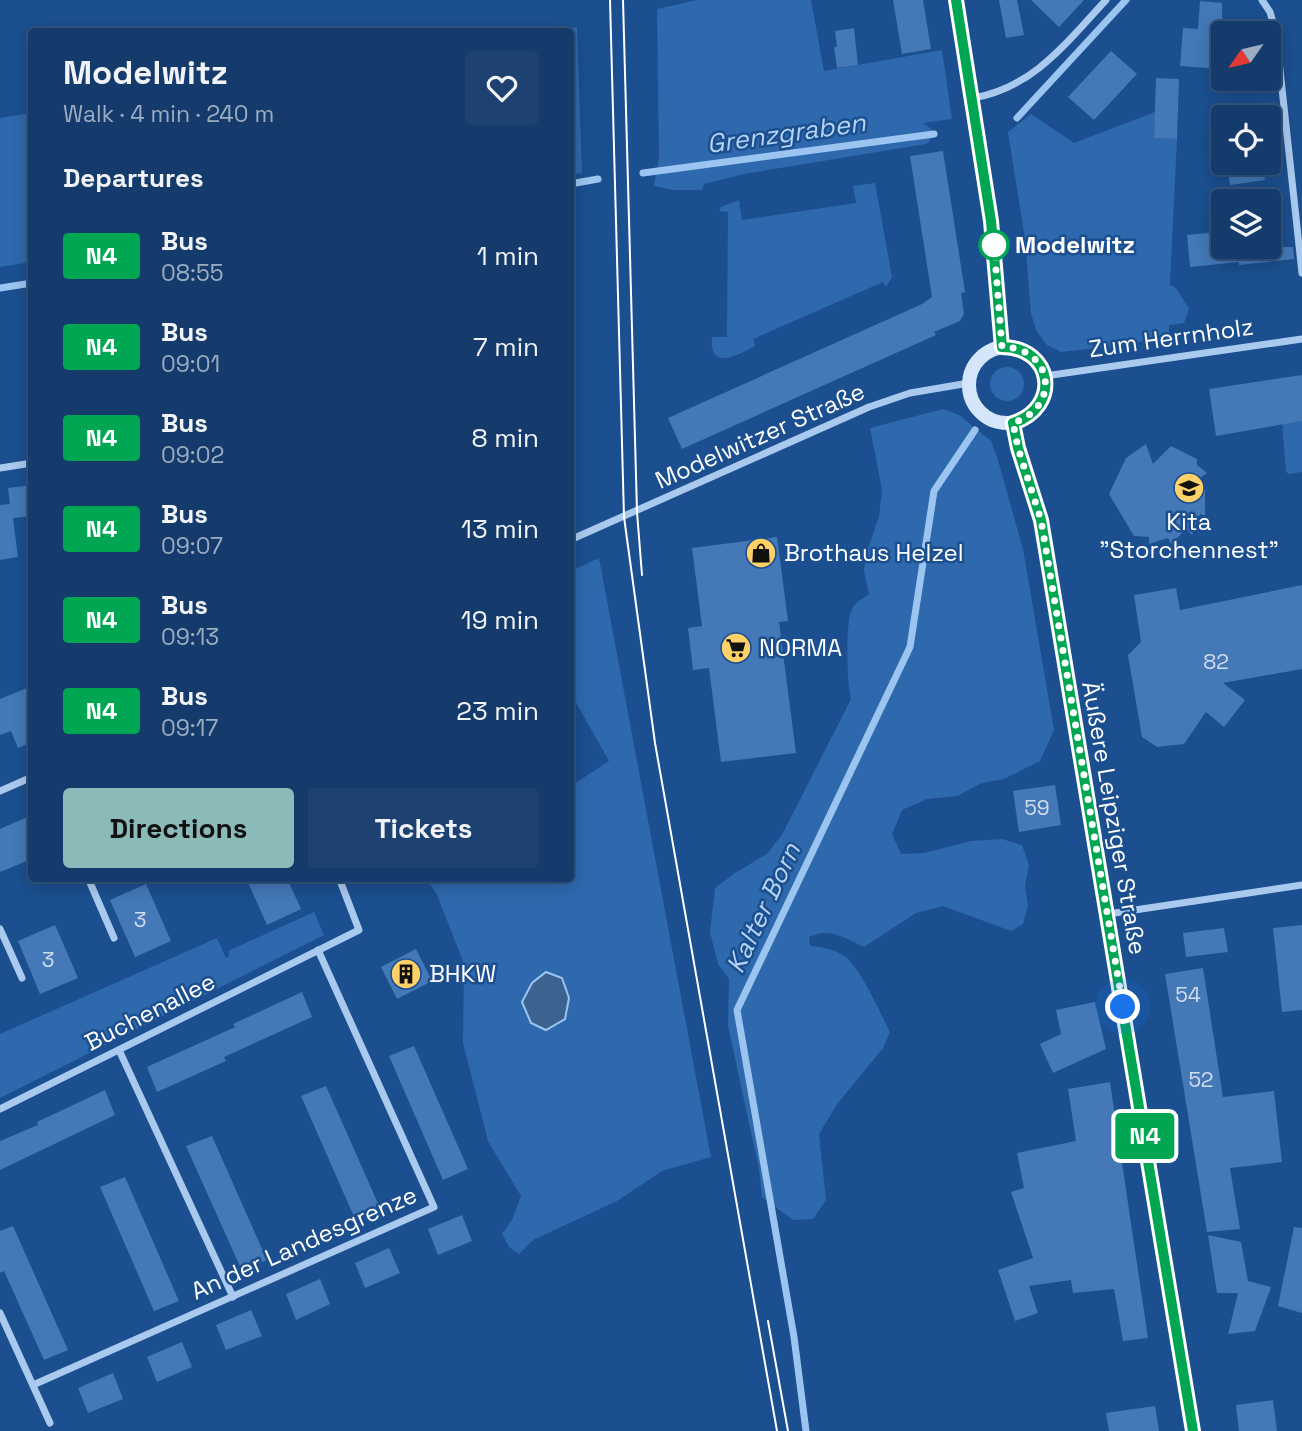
<!DOCTYPE html>
<meta charset="utf-8">
<style>
body{margin:0;font-family:"Space Grotesk",sans-serif;background:#1d4271;color:#f1f3f6;height:100vh;display:flex;flex-direction:column;font-size:26px;white-space:nowrap}
*{box-sizing:border-box;margin:0}
p{font-size:23px;color:#9dadc1}
.icon{flex:none;width:38px;height:38px;fill:none;stroke:currentColor;stroke-width:2;stroke-linecap:round;stroke-linejoin:round}
.map{position:relative;flex:1;overflow:hidden}
.details{position:absolute;left:28px;top:28px;width:546px;height:854px;display:flex;flex-direction:column;background:#143b6b;border-radius:7px;box-shadow:0 4px 18px #0003,0 0 0 2px #33557e}
.details>*{flex:none}
.badge{padding:0 14px;border-radius:5px;font-size:24px;line-height:46px}
.needle{width:46px;rotate:236deg}
.fabs{position:absolute;left:1211px;top:21px;display:grid;gap:14px}
.fabs a{display:grid;place-items:center;width:70px;height:70px;border-radius:7px;background:#143b6b;box-shadow:0 4px 18px #0003,0 0 0 2px #33557e;font-size:35px}
.you{position:absolute;width:35px;height:35px;margin:-18px;border:5px solid #fff;border-radius:50%;background:#1a73e8;box-shadow:0 0 0 10px #1a73e833}
.map>.badge{position:absolute;translate:-50% -50%;box-shadow:0 0 0 4px #fff}
h2{padding:0 35px;font-size:26px;line-height:63px}
.round{display:grid;place-items:center;flex:none;width:74px;height:74px;border-radius:7px;background:#1d4271}
.head{display:flex;align-items:center;justify-content:space-between;height:119px;padding:0 35px}
h1{font-size:33px;font-weight:600;line-height:52px}
.cta{display:flex;gap:14px;margin-top:auto;padding:14px 35px}
.cta a{flex:1;height:80px;border-radius:7px;background:#8bbbb9;color:#111;font-size:28px;font-weight:600;line-height:80px;text-align:center}
.cta a+a{background:#1d4271;color:#f1f3f6}
ul{padding:0;list-style:none}
li{display:flex;align-items:center;gap:21px;height:91px;padding:0 35px}
li div{flex:1}
li b{display:block;font-size:26px}
li em{font-style:normal}
li .badge{min-width:77px;font-weight:700;text-align:center}
.map>svg:first-child{display:block}
.green{fill:#2e69ad}
.water{fill:#3c6290;stroke:#9cc4f0;stroke-width:2}
.lines{fill:none;stroke-linecap:round;stroke-linejoin:round}
.stream{stroke:#9cc4f0;stroke-width:7}
.building{fill:#4478b7}
.street{stroke:#a9c9ee;stroke-width:7}
.secondary{stroke:#d6e6fa;stroke-width:14}
.tram{stroke:#fff;stroke-width:2}
.line-casing{stroke:#fff;stroke-width:16}
.line{stroke:#00a651;stroke-width:10}
.walk{stroke:#fff;stroke-width:7;stroke-dasharray:0 12.6}
.stop-dot{fill:#fff;stroke:#00a651;stroke-width:3.5}
.labels{text-anchor:middle;stroke-width:5;stroke-linejoin:round;paint-order:stroke}
.number-label{font-size:21px;fill:#d0dded}
.stop-label{font-size:24px;font-weight:bold;fill:#fff;stroke:#1b4f8f;text-anchor:start}
.street-label{font-size:24px;fill:#fff;stroke:#1b4f8f}
.poi-label{font-size:24px;fill:#fff;stroke:#1b4f8f;text-anchor:start}
.water-label{font-size:26px;font-style:italic;fill:#b5d3f5;stroke:#1b4f8f}
</style>
<div class="map">
<svg width="1302" height="1431" viewBox="0 0 1302 1431">
<rect width="100%" height="100%" fill="#1b4f8f"/>
<g class="green">
<path d="M697,0H811L824,71L942,50L952,119L923,123L931,129L933,137L926,144L744,174L704,184L702,190H673L654,186L659,157L657,9Z"/>
<path d="M577,27L582,173L571,175L570,32L550,31Z"/>
<path d="M1155,112L1154,138L1177,139L1170,285L1176,288L1189,309L1184,323L1169,325V336L1125,345L1061,352L1047,345L1037,332L1031,314L1025,239L1008,132L1031,114L1074,143Z"/>
<path d="M31,113V262L0,267V118Z"/>
<path d="M875,183L892,277L886,287L883,282L753,339L755,346C738,355 709,372 712,337H727L728,212L719,211L721,207L739,200L742,220L856,203L853,186Z"/>
<circle cx="1007" cy="384" r="17"/>
<path d="M943,409L959,415L991,441L998,460L1023,549L1054,730L1040,761L1004,779L982,783L957,796L927,799L902,810L892,834L901,854L924,853L971,841L1002,839L1022,845L1029,865L1025,885L1028,906L1023,924L1011,931L943,906L916,913L864,947C845,938 829,927 809,937L810,946C822,947 833,949 843,955C858,963 881,1014 890,1032L883,1048L838,1103L819,1134L826,1200L813,1219L793,1220L762,1197L759,1169L728,1026L729,979L718,964L710,932L715,888L735,873L768,853L783,833L851,699C847,684 845,623 852,609C855,602 863,599 869,594L864,571L866,555L879,516L882,490L870,428Z"/>
<path d="M1302,415V472L1289,474L1286,472L1282,423Z"/>
<path d="M599,558L711,1157L662,1171L617,1201L533,1240L519,1254L509,1247L502,1234L512,1220L521,1196L488,1141L463,1043L464,964L437,895L427,879L570,878L571,786L609,761L570,692L571,571Z"/>
<path d="M314,912L324,935L0,1098V1034L217,938L226,958L229,956L228,951Z"/>
</g>
<path class="water" d="M546,972L562,978L569,998L565,1019L546,1030L531,1023L522,1002L532,983Z"/>
<g class="lines">
<g class="stream">
<path d="M1017,118L1126,0"/>
<path d="M643,173L934,134"/>
<path d="M570,184L598,179"/>
<path d="M0,288L32,283"/>
<path d="M806,1431L794,1337L737,1010L910,647L934,491L975,430"/>
</g>
</g>
<g class="building">
<path d="M893,0H923L931,49L902,54Z"/>
<path d="M999,0H1017L1024,35L1006,38Z"/>
<path d="M1031,0H1084L1059,27Z"/>
<path d="M1200,1L1222,3L1223,69L1180,66L1183,28L1198,29Z"/>
<path d="M854,28L858,65L837,68L834,47H837L835,31Z"/>
<path d="M1111,51L1137,74L1094,120L1068,97Z"/>
<path d="M1156,78L1179,79L1177,139L1154,138Z"/>
<path d="M943,151L965,292L961,293L964,314L960,321L934,332L936,335L682,449L668,418L922,304L932,297L910,156Z"/>
<path d="M1227,163H1262L1265,180L1230,185Z"/>
<path d="M1218,232L1220,247H1293L1294,259L1239,265V262L1190,267L1187,235Z"/>
<path d="M1302,375V421L1216,436L1209,389Z"/>
<path d="M1146,444L1153,464L1171,446L1197,459V465L1207,473L1189,486L1205,490V516L1200,514L1192,535L1186,529L1171,544L1168,538L1149,544V537L1134,536L1109,494L1126,458Z"/>
<path d="M32,485V516L13,518L18,557L0,560V505L10,504L8,488Z"/>
<path d="M777,537L788,621L779,622L796,753L721,762L709,668L693,670L688,628L702,626L692,548Z"/>
<path d="M1302,585V669L1223,683L1245,700L1224,727L1206,712L1184,744L1157,747L1142,737L1128,655L1141,642L1134,595L1176,588L1180,610Z"/>
<path d="M32,686V742L18,748L11,731L0,735V699Z"/>
<path d="M1055,785L1061,825L1019,832L1013,791Z"/>
<path d="M32,815V859L0,872V829Z"/>
<path d="M246,878H287L301,909L267,925Z"/>
<path d="M146,884L171,941L135,957L110,900Z"/>
<path d="M55,925L78,978L40,994L18,941Z"/>
<path d="M1302,925V1010L1282,1012L1273,928Z"/>
<path d="M1224,928L1228,952L1186,957L1183,933Z"/>
<path d="M416,949L432,981L397,999L381,967Z"/>
<path d="M1203,968L1223,1097L1274,1091L1282,1162L1230,1168L1240,1229L1207,1232L1165,974Z"/>
<path d="M302,992L312,1017L224,1057L226,1061L157,1092L147,1067L235,1027L233,1024Z"/>
<path d="M1095,1002L1106,1049L1053,1073L1040,1044L1061,1034L1056,1010Z"/>
<path d="M414,1046L468,1169L443,1180L389,1056Z"/>
<path d="M1110,1082L1148,1338L1123,1341L1114,1289L1073,1293L1071,1280L1029,1286L1038,1313L1015,1321L998,1270L1033,1258L1011,1192L1024,1188L1017,1153L1076,1141L1068,1089Z"/>
<path d="M326,1086L380,1208L355,1219L301,1096Z"/>
<path d="M105,1090L115,1115L0,1170V1141L38,1125L37,1122Z"/>
<path d="M212,1136L267,1260L242,1271L186,1146Z"/>
<path d="M125,1177L179,1301L154,1311L100,1187Z"/>
<path d="M462,1215L472,1241L438,1255L428,1229Z"/>
<path d="M13,1226L68,1350L44,1360L4,1271L0,1273V1231Z"/>
<path d="M1294,1227L1302,1228V1313L1278,1306Z"/>
<path d="M1208,1235L1241,1242L1248,1281L1271,1287L1255,1331L1228,1334L1238,1293H1217Z"/>
<path d="M389,1248L400,1273L365,1288L355,1263Z"/>
<path d="M320,1279L330,1304L296,1320L286,1294Z"/>
<path d="M251,1310L262,1336L226,1350L216,1325Z"/>
<path d="M182,1342L192,1367L157,1382L147,1357Z"/>
<path d="M113,1373L123,1399L88,1413L78,1388Z"/>
<path d="M1273,1400L1277,1431H1239L1236,1405Z"/>
<path d="M1155,1406L1159,1431H1109L1106,1413Z"/>
</g>
<g class="lines">
<g class="street">
<path d="M1262,0L1270,12L1276,33L1302,273"/>
<path d="M973,98C1033,88 1066,43 1106,0"/>
<path d="M1045,376L1302,339"/>
<path d="M0,468L32,463"/>
<path d="M570,540L869,407L910,393L969,383"/>
<path d="M0,791L32,777"/>
<path d="M88,878L114,938"/>
<path d="M1108,914L1302,885"/>
<path d="M0,929L22,978"/>
<path d="M119,1050L233,1297"/>
<path d="M0,1109L359,930L339,878"/>
<path d="M0,1313L50,1423"/>
<path d="M33,1385L434,1207L318,950"/>
</g>
<g class="secondary">
<path d="M956,0L991,221L1002,347"/>
<circle cx="1007" cy="385" r="38"/>
<path d="M1013,423L1018,448L1041,520L1193,1431"/>
</g>
<g class="tram">
<path d="M610,0L624,517L655,743L777,1431"/>
<path d="M623,0L637,512L642,575"/>
<path d="M768,1321L788,1431"/>
</g>
</g>
<g class="lines">
<g class="line-casing">
<path id="line" d="M956,0L991,221L1002,347C1053,347 1062,407 1013,423L1018,448L1041,520L1193,1431"/>
</g>
<use href="#line" class="line"/>
<path class="walk" d="M994,245L1002,347C1053,347 1062,407 1013,423L1018,448L1041,520L1123,1007"/>
</g>
<defs>
<g id="school-disc" transform="scale(1.575)"><circle r="9.5" fill="#ffd166" stroke="#1b4f8f"/><path d="M0-5L7-2L0 1L-7-2ZM-4 1L0 2.5L4 1V4Q0 6-4 4Z" fill="#111"/></g>
<g id="shop-disc" transform="scale(1.575)"><circle r="9.5" fill="#ffd166" stroke="#1b4f8f"/><path d="M-5-2.5h2.3a2.7 3.5 0 0 1 5.4 0H5L5.5 6h-11ZM-1.5-2.5h3a1.5 2.3 0 0 0-3 0Z" fill="#111"/></g>
<g id="supermarket-disc" transform="scale(1.575)"><circle r="9.5" fill="#ffd166" stroke="#1b4f8f"/><path d="M-6-5.5h2.5l.6 2H6L4.5 2H-2.5L-4.4-4H-6ZM-1.5 3.2a1.3 1.3 0 1 0 .1 0ZM3 3.2a1.3 1.3 0 1 0 .1 0Z" fill="#111"/></g>
<g id="building-disc" transform="scale(1.575)"><circle r="9.5" fill="#ffd166" stroke="#1b4f8f"/><path d="M-4-6H4V6H1V3H-1V6H-4ZM-2.5-4.3h1.7v1.8h-1.7ZM.8-4.3h1.7v1.8H.8ZM-2.5-1h1.7V.8h-1.7ZM.8-1h1.7V.8H.8Z" fill="#111"/></g>
</defs>
<g fill-rule="evenodd">
<use href="#school-disc" x="1189" y="488"/>
<use href="#shop-disc" x="761" y="553"/>
<use href="#supermarket-disc" x="736" y="648"/>
<use href="#building-disc" x="406" y="974"/>
</g>
<circle class="stop-dot" cx="994" cy="245" r="14"/>
<g class="labels">
<g class="number-label">
<text x="1216" y="669">82</text>
<text x="1037" y="815">59</text>
<text x="140" y="927">3</text>
<text x="48" y="967">3</text>
<text x="1188" y="1002">54</text>
<text x="1201" y="1087">52</text>
</g>
<g class="stop-label">
<text x="1015" y="253">Modelwitz</text>
</g>
<g class="street-label">
<text transform="translate(1171 338) rotate(-8)" y="8">Zum Herrnholz</text>
<text transform="translate(760 436) rotate(-24)" y="8">Modelwitzer Straße</text>
<text transform="translate(1114 818) rotate(80)" y="8">Äußere Leipziger Straße</text>
<text transform="translate(150 1012) rotate(-27)" y="8">Buchenallee</text>
<text transform="translate(304 1243) rotate(-24)" y="8">An der Landesgrenze</text>
</g>
<g class="poi-label">
<text x="1189" y="530" text-anchor="middle">Kita<tspan x="1189" dy="28">"Storchennest"</tspan></text>
<text x="784" y="561">Brothaus Helzel</text>
<text x="759" y="656">NORMA</text>
<text x="429" y="982">BHKW</text>
</g>
<g class="water-label">
<text transform="translate(786 133) rotate(-8)" y="9">Grenzgraben</text>
<text transform="translate(763 908) rotate(-65)" y="9">Kalter Born</text>
</g>
</g>
</svg>
<div class="fabs">
<a><svg class="needle" viewBox="-14 -14 28 28"><path d="M0-13l5 13h-10z" fill="#e53935"/><path d="M0 13l5-13h-10z" fill="#9dadc1"/></svg></a>
<a><svg class="icon" aria-label="locate" viewBox="0 0 24 24"><circle cx="12" cy="12" r="6"/><path d="M12 2v4M12 18v4M2 12h4M18 12h4"/></svg></a>
<a><svg class="icon" aria-label="layers" viewBox="0 0 24 24"><path d="M12 4l9 5-9 5-9-5zM3 14l9 5 9-5"/></svg></a>
</div>
<div class="you" style="left:1123px;top:1007px"></div>
<b class="badge" style="left:1145px;top:1136px;background:#00a651;color:#fff">N4</b>
<section class="details">
<div class="head"><div><h1>Modelwitz</h1><p>Walk · 4 min · 240 m</p></div><a class="round"><svg class="icon" aria-label="heart" viewBox="0 0 24 24"><path d="M12 20l-8-8c-3-5 5-10 8-4 3-6 11-1 8 4z"/></svg></a></div>
<h2>Departures</h2>
<ul>
<li><span class="badge" style="background:#00a651;color:#fff">N4</span><div><b>Bus</b><p>08:55</p></div><em>1 min</em></li>
<li><span class="badge" style="background:#00a651;color:#fff">N4</span><div><b>Bus</b><p>09:01</p></div><em>7 min</em></li>
<li><span class="badge" style="background:#00a651;color:#fff">N4</span><div><b>Bus</b><p>09:02</p></div><em>8 min</em></li>
<li><span class="badge" style="background:#00a651;color:#fff">N4</span><div><b>Bus</b><p>09:07</p></div><em>13 min</em></li>
<li><span class="badge" style="background:#00a651;color:#fff">N4</span><div><b>Bus</b><p>09:13</p></div><em>19 min</em></li>
<li><span class="badge" style="background:#00a651;color:#fff">N4</span><div><b>Bus</b><p>09:17</p></div><em>23 min</em></li>
</ul>
<div class="cta"><a>Directions</a><a>Tickets</a></div>
</section>
</div>
